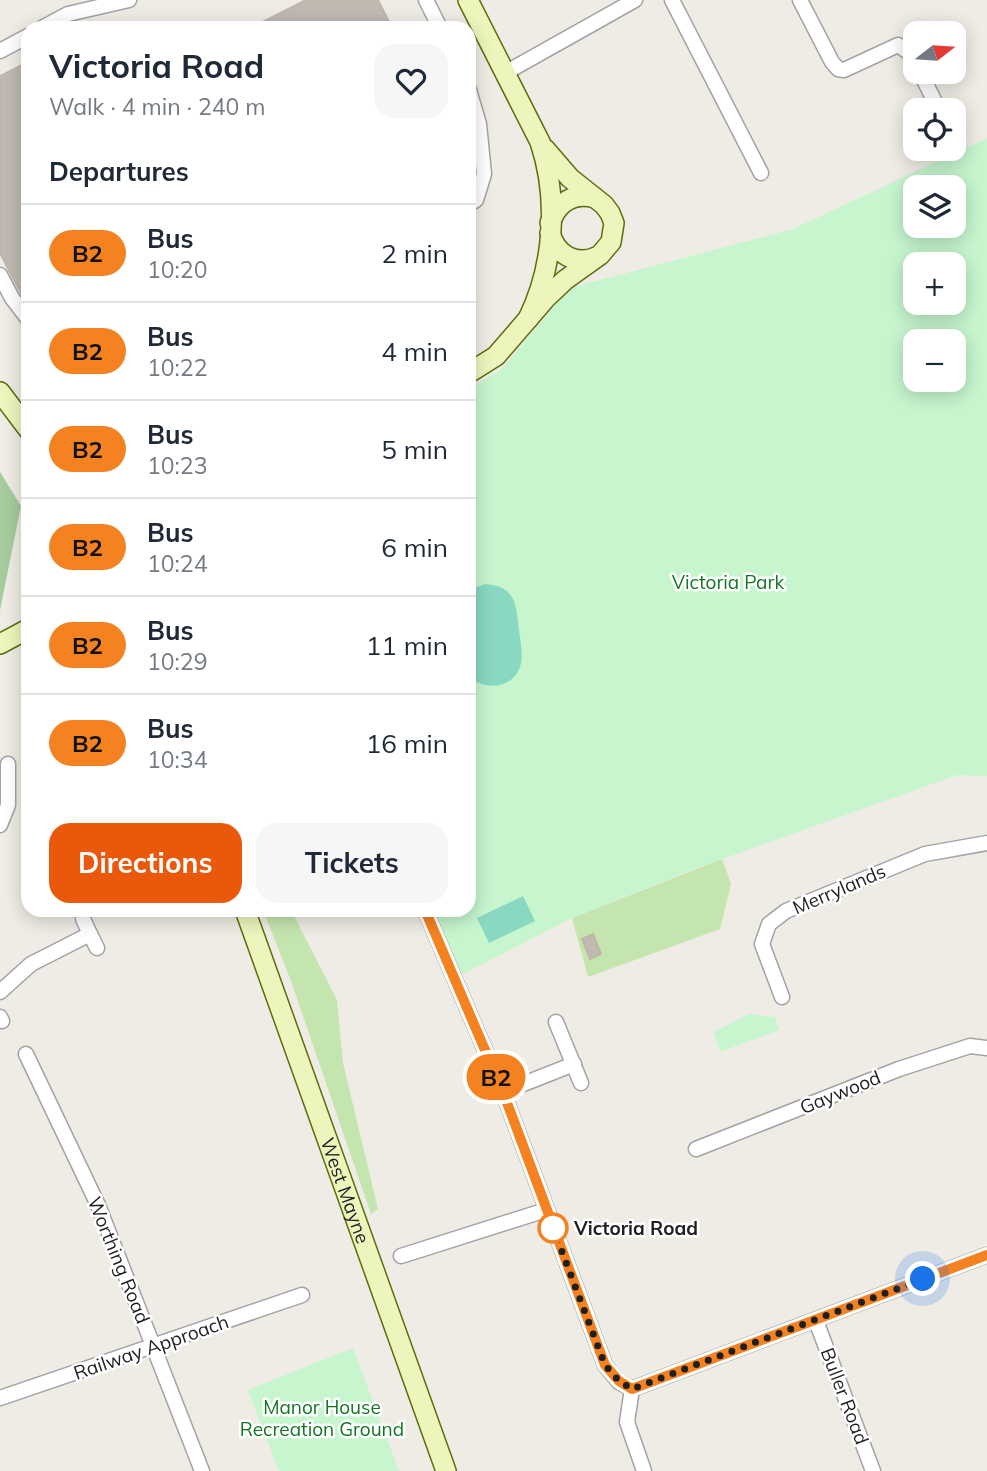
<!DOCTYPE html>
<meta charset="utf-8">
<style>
body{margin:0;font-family:Mulish,sans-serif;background:#f6f6f7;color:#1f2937;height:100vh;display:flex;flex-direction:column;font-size:26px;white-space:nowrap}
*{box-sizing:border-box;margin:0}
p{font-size:23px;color:#747a83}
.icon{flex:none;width:38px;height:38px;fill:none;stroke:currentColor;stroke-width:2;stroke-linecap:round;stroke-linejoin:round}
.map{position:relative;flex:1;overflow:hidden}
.panel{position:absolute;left:21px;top:21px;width:455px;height:896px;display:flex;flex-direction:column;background:#fff;border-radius:21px;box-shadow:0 4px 18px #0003}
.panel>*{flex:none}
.badge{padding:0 14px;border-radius:23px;font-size:24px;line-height:46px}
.needle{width:46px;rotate:73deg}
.tools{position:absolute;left:903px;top:21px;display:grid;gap:14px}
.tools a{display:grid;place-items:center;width:63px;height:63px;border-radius:14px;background:#fff;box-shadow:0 4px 18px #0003;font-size:35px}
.you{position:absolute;width:35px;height:35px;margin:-18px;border:5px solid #fff;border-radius:50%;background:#1a73e8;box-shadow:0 0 0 10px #1a73e833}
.map>.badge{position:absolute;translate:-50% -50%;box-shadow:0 0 0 4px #fff}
h2{padding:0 28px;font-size:26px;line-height:63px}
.round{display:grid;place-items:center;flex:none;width:74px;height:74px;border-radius:21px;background:#f6f6f7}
.summary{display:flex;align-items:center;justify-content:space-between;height:119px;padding:0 28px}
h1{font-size:33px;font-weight:700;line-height:52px}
.cta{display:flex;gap:14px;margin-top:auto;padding:14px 28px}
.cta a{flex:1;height:80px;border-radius:21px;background:#ea580c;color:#fff;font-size:28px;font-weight:700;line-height:80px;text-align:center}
.cta a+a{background:#f6f6f7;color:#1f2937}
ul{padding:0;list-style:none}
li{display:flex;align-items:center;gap:21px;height:98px;padding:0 28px;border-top:2px solid #e0e1e3}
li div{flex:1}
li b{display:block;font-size:26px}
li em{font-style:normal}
li .badge{min-width:77px;font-weight:700;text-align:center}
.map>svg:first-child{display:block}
.grass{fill:#c5e5af}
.forest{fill:#a6cb9d}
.park{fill:#c6f5ce;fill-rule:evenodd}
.pitch{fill:#89d8c1}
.building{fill:#bfb9b2;stroke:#bfb5a9;stroke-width:2}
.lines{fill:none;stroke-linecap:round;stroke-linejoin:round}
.street-casing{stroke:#a3a3a3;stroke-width:17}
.secondary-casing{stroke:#5b6e0d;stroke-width:22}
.street{stroke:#fff;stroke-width:14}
.secondary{stroke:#edf5bd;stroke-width:19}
.line-casing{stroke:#fff;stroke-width:16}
.line{stroke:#f58220;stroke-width:10}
.walk{stroke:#1f1f1f;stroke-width:7;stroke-dasharray:0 12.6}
.stop-dot{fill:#fff;stroke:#f58220;stroke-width:3.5}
.labels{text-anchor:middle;stroke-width:5;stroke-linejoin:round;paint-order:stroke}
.park-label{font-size:19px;fill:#147525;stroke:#fff}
.street-label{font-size:19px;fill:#1f1f1f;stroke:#fff}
.stop-label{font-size:19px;font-weight:bold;fill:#1f1f1f;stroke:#fff;text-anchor:start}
</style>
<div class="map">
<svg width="987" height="1471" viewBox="0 0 987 1471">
<rect width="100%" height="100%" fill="#efece5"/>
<g class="grass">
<path d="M722,859L731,884L720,929L588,977L572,918Z"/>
<path d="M263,910H291L337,1000L343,1063L378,1209L371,1214L291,981Z"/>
</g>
<path class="forest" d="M0,472L21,506L0,610Z"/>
<g class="park">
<path d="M987,138V776L957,775L689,871L572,918L459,976L430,910H469V389L502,369L570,288L793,229ZM915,187H954V226H915ZM915,264H954V303H915ZM915,341H954V380H915Z"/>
<path d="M749,1014L775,1017L779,1030L720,1052L714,1032Z"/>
<path d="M353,1348L399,1471H279L248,1390Z"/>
</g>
<g class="pitch">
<path d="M485,584C516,586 516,604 519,630C520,640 523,653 521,663C516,688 486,692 469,677V590Z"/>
<path d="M523,896L535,921L489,943L477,918Z"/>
</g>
<g class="building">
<path d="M306,0H378L392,28H251Z"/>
<path d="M28,62V294L23,297L0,253V76Z"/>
<path d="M593,934L601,954L590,959L582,939Z"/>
</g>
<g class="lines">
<g class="street-casing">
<g id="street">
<path d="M426,0L440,28"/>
<path d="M672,0L761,173"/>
<path d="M800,0L832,62L838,69L844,70L898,45L911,54L915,63"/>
<path d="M42,28L68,14L129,0"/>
<path d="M0,51L28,36"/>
<path d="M920,72L939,110"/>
<path d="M505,73L635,0"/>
<path d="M469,90L479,124L484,174L476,200L469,204"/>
<path d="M0,275L12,298L28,319"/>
<path d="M0,825L8,805V764"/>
<path d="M425,910L503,1092L605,1365L619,1382L632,1389"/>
<path d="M83,919L90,934"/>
<path d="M0,992L31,964L90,934L97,948"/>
<path d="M782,997L762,944L769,924L786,911L925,854L987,843"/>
<path d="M0,1017L2,1021"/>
<path d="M556,1022L581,1083"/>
<path d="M26,1054L98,1205L202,1471"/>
<path d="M503,1092L574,1064"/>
<path d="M696,1149L899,1069L970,1046L987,1048"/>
<path d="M401,1256L546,1210"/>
<path d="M816,1321L873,1471"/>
<path d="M632,1389L987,1255"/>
<path d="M632,1389L627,1422L644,1471"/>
<path d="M0,1398L302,1295"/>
</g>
</g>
<g class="secondary-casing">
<g id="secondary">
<path d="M468,0L540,142C559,199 554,266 528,319"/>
<path d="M550,223C558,202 573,192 595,198"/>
<path d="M550,233C556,254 575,266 596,257"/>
<path d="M469,373L496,356L546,298L565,280L600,255L611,242L614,223L610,213L604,205L570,178L545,149"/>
<path d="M0,392L28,429"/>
<path d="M0,644L28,629"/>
<path id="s1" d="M245,910L446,1471"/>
</g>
</g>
<use href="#street" class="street"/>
<use href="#secondary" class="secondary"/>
</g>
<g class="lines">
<g class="line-casing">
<path id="line" d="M425,910L503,1092L605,1365L619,1381L632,1389L987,1255"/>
</g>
<use href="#line" class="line"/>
<path class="walk" d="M553,1228L605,1365L619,1381L632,1389L923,1279"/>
</g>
<circle class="stop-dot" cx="553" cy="1228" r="14"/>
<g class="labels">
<g class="park-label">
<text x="728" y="589">Victoria Park</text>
<text x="322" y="1414">Manor House<tspan x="322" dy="22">Recreation Ground</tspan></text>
</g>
<g class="street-label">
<text transform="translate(839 889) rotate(-23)" y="7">Merrylands</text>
<text transform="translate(840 1092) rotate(-22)" y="7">Gaywood</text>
<text dy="7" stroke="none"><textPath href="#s1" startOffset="298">West Mayne</textPath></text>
<text transform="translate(119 1260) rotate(68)" y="7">Worthing Road</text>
<text transform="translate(151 1347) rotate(-19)" y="7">Railway Approach</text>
<text transform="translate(845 1396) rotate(69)" y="7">Buller Road</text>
</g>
<g class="stop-label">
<text x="574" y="1235">Victoria Road</text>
</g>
</g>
</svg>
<div class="tools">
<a><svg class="needle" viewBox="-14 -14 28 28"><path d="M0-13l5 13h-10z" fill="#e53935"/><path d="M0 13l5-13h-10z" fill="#747a83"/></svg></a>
<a><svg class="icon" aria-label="locate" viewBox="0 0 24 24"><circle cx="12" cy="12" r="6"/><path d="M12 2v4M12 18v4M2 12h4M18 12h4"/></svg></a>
<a><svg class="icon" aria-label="layers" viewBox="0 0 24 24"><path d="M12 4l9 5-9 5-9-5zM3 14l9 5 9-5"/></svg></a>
<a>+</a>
<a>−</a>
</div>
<div class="you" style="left:923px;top:1279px"></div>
<b class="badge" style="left:496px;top:1077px;background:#f58220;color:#111">B2</b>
<section class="panel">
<div class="summary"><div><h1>Victoria Road</h1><p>Walk · 4 min · 240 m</p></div><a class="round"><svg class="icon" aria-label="heart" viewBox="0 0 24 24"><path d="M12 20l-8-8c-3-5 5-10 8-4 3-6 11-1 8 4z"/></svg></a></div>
<h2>Departures</h2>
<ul>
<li><span class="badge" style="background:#f58220;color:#111">B2</span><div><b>Bus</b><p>10:20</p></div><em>2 min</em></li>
<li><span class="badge" style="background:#f58220;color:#111">B2</span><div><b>Bus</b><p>10:22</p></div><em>4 min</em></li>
<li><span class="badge" style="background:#f58220;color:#111">B2</span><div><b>Bus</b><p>10:23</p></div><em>5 min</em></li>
<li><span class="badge" style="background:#f58220;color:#111">B2</span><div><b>Bus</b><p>10:24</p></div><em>6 min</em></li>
<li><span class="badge" style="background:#f58220;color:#111">B2</span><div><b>Bus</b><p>10:29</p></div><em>11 min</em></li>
<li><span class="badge" style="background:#f58220;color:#111">B2</span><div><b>Bus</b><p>10:34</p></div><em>16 min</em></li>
</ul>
<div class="cta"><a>Directions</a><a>Tickets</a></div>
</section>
</div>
